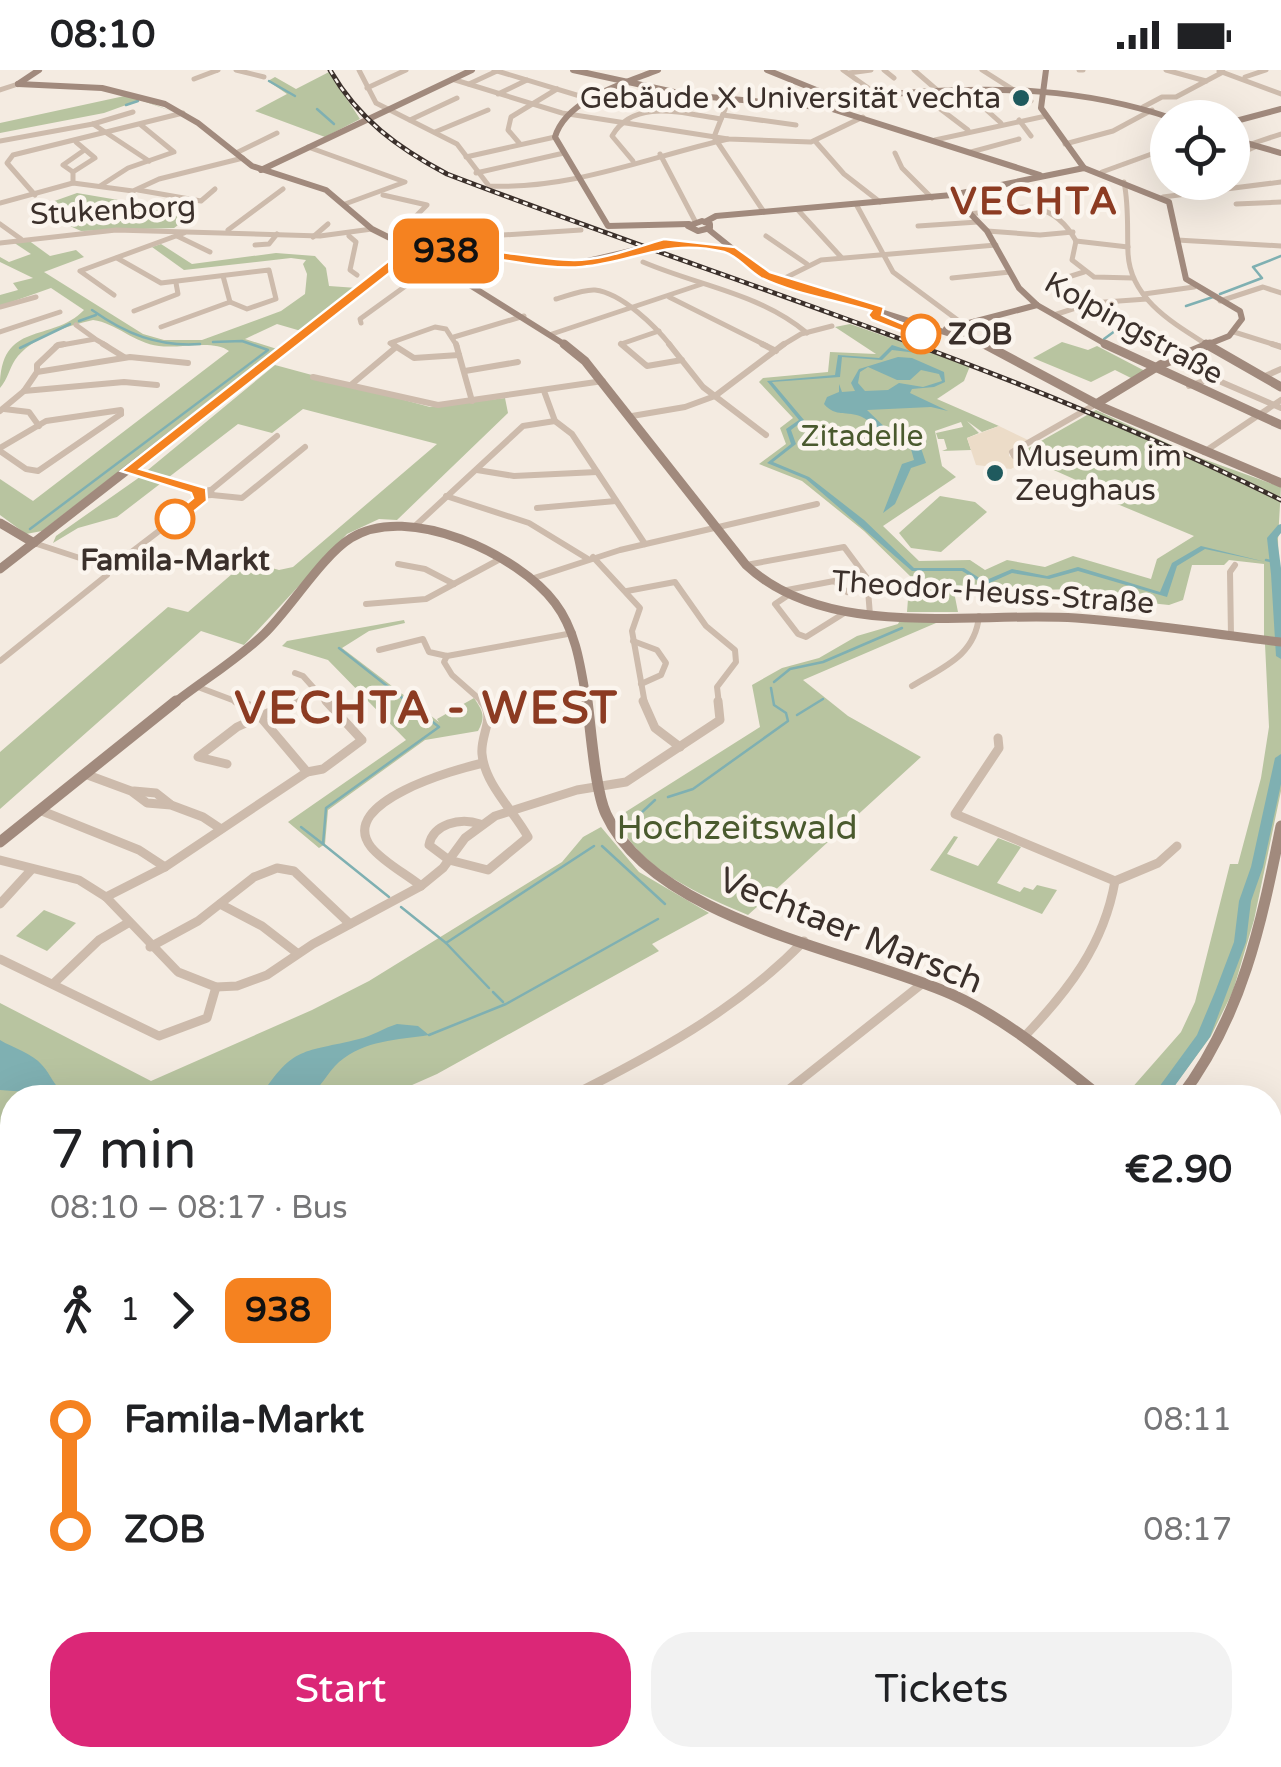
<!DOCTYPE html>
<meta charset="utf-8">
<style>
body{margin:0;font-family:"Varela Round",sans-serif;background:#f2f2f2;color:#202124;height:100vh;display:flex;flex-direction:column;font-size:38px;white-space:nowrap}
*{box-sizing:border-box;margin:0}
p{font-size:32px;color:#757577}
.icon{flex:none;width:55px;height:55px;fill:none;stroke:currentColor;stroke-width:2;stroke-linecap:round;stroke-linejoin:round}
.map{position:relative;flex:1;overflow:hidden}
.side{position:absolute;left:0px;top:1015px;width:1282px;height:682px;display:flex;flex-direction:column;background:#fff;border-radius:40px 40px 0 0;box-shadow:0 10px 40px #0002}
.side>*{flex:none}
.badge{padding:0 20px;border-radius:15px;font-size:35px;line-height:65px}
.controls{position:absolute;left:1150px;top:30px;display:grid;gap:20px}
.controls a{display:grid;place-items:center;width:100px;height:100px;border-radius:50%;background:#fff;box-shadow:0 10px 40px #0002;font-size:50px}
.map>.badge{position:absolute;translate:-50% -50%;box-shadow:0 0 0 5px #fff}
.legs{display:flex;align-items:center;gap:15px;height:110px;padding:0 50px;font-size:32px}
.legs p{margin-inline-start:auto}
.headline{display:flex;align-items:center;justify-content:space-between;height:170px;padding:0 50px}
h1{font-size:55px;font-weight:600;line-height:75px}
.cta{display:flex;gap:20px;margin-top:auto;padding:20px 50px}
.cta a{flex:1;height:115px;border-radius:40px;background:#db2777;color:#fff;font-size:40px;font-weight:600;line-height:115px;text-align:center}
.cta a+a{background:#f2f2f2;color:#202124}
ul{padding:0 50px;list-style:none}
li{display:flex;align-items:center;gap:35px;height:110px;font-size:38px}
li i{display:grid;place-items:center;width:15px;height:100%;margin:0 12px;background:currentColor}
li i::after{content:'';width:25px;height:25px;margin:-12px;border:8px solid;border-radius:50%;background:#fff}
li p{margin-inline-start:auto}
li:first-child i{background:linear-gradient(#0000 50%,currentColor 0)}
li:last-child i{background:linear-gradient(currentColor 50%,#0000 0)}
.status{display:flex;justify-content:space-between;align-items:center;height:70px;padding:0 50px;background:#fff;direction:ltr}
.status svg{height:28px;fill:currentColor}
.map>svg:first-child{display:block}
.green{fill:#b8c4a0}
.plaza{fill:#ecdcc8}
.water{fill:#7fb0b2;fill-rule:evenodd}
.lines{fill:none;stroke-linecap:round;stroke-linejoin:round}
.stream-far1{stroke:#7fb0b2;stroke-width:2.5}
.stream{stroke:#7fb0b2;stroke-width:4}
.river{fill:#7fb0b2;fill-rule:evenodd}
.street-far3{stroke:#cdbbac;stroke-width:5}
.street-far2{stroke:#cdbbac;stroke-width:6}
.street-far1{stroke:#cdbbac;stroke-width:9}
.street{stroke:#cdbbac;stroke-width:11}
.secondary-far3{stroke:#a18a7d;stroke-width:6}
.secondary-far2{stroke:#a18a7d;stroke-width:9}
.secondary-far1{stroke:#a18a7d;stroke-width:11}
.secondary{stroke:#a18a7d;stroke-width:15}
.primary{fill:#7d675c;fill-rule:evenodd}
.rail-casing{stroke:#3b302b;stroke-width:5}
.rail{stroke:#fbf5ee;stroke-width:2.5;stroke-dasharray:5;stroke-linecap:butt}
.line-1{fill:#f58220;stroke:#fff;stroke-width:2.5}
.poi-dot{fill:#1f5a5e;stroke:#fbf5ee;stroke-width:4}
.stop-1-dot{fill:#fff;stroke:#f58220;stroke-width:5}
.labels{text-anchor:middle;stroke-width:9;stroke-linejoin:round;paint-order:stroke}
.far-poi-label{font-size:30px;fill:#3b302b;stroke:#fbf5ee;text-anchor:end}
.far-street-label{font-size:30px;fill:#3b302b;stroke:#fbf5ee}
.far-stop-label{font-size:30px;font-weight:bold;fill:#3b302b;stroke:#fbf5ee;text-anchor:start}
.far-park-label{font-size:30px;fill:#4a5a2e;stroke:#fbf5ee}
.park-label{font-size:35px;fill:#4a5a2e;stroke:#fbf5ee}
.street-label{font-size:35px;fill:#3b302b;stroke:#fbf5ee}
.far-district-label{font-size:38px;font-weight:bold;letter-spacing:2.5px;fill:#8c3b22;stroke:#fbf5ee}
.district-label{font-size:45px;font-weight:bold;letter-spacing:2.5px;fill:#8c3b22;stroke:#fbf5ee}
</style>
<div class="status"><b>08:10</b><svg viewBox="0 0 49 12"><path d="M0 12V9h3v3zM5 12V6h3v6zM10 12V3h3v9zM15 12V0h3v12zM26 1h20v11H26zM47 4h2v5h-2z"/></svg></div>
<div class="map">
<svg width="1281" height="1697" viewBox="0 0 1281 1697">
<rect width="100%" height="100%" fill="#f4ebe1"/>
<g class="green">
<path d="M329,2L360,49L325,67L255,41L287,24L268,11L275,7L296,19Z"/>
<path d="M129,25L174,42L140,30L104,43L0,63V53Z"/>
<path d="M77,123L195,143L174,158L81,161L61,152L38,149L59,141L46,134Z"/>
<path d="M28,170L50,186L76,180L84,187L44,202L143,264L164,270H202L281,241L305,224L307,204L303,194L306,190L291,188L184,200L152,177L161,174L192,194L276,183L315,186L326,198L329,216L357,218L301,261L277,254L245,269L277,279L42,461L26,464L0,445V409L33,431L229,281C213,269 180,279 159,276C134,273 116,253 93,250C67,256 31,267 15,290C9,299 8,309 0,318C0,249 51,274 84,240L51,218L0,236V225L18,220L13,213L33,208L0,192V187L9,192L31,184L13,172Z"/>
<path d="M850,254L970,296L964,311L937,329L999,356L982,362L967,351L979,363L967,368L971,380L942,381L947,379L944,369H938L936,363L963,357L961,352L935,361L942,396L956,407L883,456L919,491L970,490L985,500L1007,490L1045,497L1073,486L1151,509L1157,489L1194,466L1110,431L1114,427L1018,384L1096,340L1195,386L1281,417L1278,470L1281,568L1264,566V494L1229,490L1224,495H1192L1183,530L1169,535L1121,530L1077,519L954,522L958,542H907L908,529H912L911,507L864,461L802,411L759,394L786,374L780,358L793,348L759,312L763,308L828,302L830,282L876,284L835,257Z"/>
<path d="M1062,272L1088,280L1097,276L1145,301L1133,309L1115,300L1091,312L1033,288Z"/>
<path d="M275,295L430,337L505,328L508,343L397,450L379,449L347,464L244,575L201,561L0,739V682L168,537L188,542L247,491L279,500L293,497L437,374L303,339L272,363L238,354L117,447L78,458L53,473L56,466L137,409Z"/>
<path d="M940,426L975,432L987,442L941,482L911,478L899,463Z"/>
<path d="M404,550L405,553L369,561L342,578L439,652L437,649L474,628C483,641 486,647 478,661L425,670L328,740L325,774L319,778L288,752L406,670L328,590L282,576L287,571Z"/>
<path d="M900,550H943L803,610L848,646L921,687L748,845C699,824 640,800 616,748L760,657L752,615L782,598L819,588L857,566L898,554Z"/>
<path d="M1265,574L1281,576V721L1254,850L1233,921L1211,966L1166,1027L1123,1028L1181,962L1195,932L1230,794H1238L1261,708L1269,657Z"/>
<path d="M601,757L639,802L709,843L652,874L659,881L437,1004L385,1027L12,1028V1361L0,1353V933L151,1011L312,940L369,911L562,792L583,767Z"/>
<path d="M954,766L958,767L947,784L978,796L998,768L1021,777L997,813L1020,822L1024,817L1033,820L1037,815L1057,820L1042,844L930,800Z"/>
<path d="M44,840L76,853L47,881L16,866Z"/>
<path d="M1281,1518V1697H1171L1165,1685H1270V1527Z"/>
<path d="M329,1685H450L468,1697H320Z"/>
<path d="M508,1685H707L705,1697H527Z"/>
</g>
<path class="plaza" d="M999,356L1028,370L1009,381V386L1021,393L1011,399L976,395L967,368Z"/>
<g class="water">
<path d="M892,275L917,283L892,280L882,290L842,287L840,307L772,312L804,350L791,360L796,374L773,392L809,407L864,450L914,498H964L984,511L1012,499L1047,506L1078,497L1160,522L1172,493L1201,476L1266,492L1205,479L1177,496L1167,527L1078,501L1049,509L1012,503L985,515L962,501H912L806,409L767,393L791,374L786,359L799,350L767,311L835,305L838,285L879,288Z"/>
<path d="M898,287L912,288L944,302L945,312L934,317L912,319L910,323L948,341L931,337L867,340L899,371L920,375L926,393L911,398L895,434L883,443L902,394L914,390L911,379C885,373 882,357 862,347C847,340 836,348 824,334L827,327L839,322V314L842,322L855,321L851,313L859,299ZM868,297L897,310H910L921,300L939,304L942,311L923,317L899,313L888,320L865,321L858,313L860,302Z"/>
<path d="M397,954L418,956L429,965C397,970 365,970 339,992C327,1003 321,1018 308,1027H260C294,975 303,983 359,969C372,966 384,958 397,954Z"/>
<path d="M0,970C13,978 32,983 42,995C52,1006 53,1016 67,1025L0,1020Z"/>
</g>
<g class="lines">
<g class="stream-far1">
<path d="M269,11L295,26"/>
<path d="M126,35L138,31"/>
<path d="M317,39L334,54"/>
<path d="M1220,224L1262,208L1253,197L1281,186"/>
<path d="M1186,236L1213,227"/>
<path d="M92,240C126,264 158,277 200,274"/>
<path d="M79,251L96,245"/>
<path d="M1125,254L1133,250"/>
<path d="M1104,269L1119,258"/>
<path d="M20,278L70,254"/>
<path d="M30,459L268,280L242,271L213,272"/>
<path d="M1266,490L1275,492"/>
<path d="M339,578L439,657L326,738L323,774L389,827"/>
<path d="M774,612L790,599L823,592L902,558"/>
<path d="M797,645L823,629"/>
<path d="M668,727L693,719L788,651L786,643L774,635L771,618"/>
<path d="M627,756L655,730"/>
<path d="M301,757L323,774"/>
<path d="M602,776L665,834"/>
<path d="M401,837L446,873L489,918"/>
<path d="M446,873L594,776"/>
<path d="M493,922L503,932"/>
<path d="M429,965L506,934L658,849"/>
<path d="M6,1066L12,1074"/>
</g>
<path class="stream" d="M0,1167L12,1159"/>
<g class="river">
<path d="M1281,454V463L1277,468L1281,498V589L1276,586L1271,504L1267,468L1278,455Z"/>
<path d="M1281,684V714L1263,797L1251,831L1246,872L1210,967L1166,1028H1151L1197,965L1215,922L1234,872L1239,831L1251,797L1275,688Z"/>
<path d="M257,1685H281C275,1697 262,1697 248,1697L250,1690Z"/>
</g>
<g class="street-far3">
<path d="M236,0L264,7"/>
<path d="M359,0L376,33L457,74L489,116C571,120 649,87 728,69"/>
<path d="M494,0L593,30"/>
<path d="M843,0L878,25"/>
<path d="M884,0L894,8"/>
<path d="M914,0L937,20"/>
<path d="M982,0L1031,31"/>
<path d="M1079,0H1083"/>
<path d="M1166,0L1206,11"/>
<path d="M1219,1L1281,24"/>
<path d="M849,3L871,0"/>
<path d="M1245,7L1266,0"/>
<path d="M194,9L218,0"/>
<path d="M452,9L562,43L728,69L811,72L863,47"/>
<path d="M469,14L497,1"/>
<path d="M367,18L406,0"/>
<path d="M963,19L1001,53"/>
<path d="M0,20L18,14"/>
<path d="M498,24L527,10"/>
<path d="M729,29L714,67L764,142"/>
<path d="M1143,37L1162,27H1176L1223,2"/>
<path d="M723,45L796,55"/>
<path d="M410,50L457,28"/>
<path d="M1019,50L1031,66"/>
<path d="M93,54L149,91"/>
<path d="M968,60L939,38L977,32"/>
<path d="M435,62L488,40"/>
<path d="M935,70L1046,46"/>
<path d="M0,71L93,54L133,42"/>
<path d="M815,71L844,104L880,132"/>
<path d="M520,74L508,60L511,47L557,19"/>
<path d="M1065,74L1113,61L1152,40"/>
<path d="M1251,74L1281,64"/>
<path d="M308,77L405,112L345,134"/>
<path d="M971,82L1019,69"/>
<path d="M236,83L277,63"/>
<path d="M895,83L902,98L932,128"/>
<path d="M660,84L695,151"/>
<path d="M466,87L555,67"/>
<path d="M1232,87L1257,76"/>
<path d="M633,91L612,66C634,27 685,44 721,49"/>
<path d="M73,102L63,95L83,81"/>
<path d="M1102,102L1168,78"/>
<path d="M476,103L564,83"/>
<path d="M1124,112C1129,136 1127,159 1128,183C1130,228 1171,252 1206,274"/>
<path d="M1169,112L1186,124"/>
<path d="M73,113V102L95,88L76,72"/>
<path d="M100,116L128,98L174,82L141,55"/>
<path d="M138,120L201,131L215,119"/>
<path d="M35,125L7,93L13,85L183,43"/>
<path d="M383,125L427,135L409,153"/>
<path d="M1163,127L1281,112"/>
<path d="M0,133L73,113L133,121L159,109L243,88"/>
<path d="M856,134L893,202L963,254"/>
<path d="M1236,134L1281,132"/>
<path d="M797,139L841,187"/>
<path d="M970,144C1015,138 1050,124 1076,171"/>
<path d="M0,154L21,169"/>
<path d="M918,156L978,152"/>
<path d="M228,160L283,119"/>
<path d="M987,161L1040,165L1073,162"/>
<path d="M177,166L210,182"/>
<path d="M349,166L356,172L350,200L357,205"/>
<path d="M766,166L807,194"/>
<path d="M313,167L328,154"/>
<path d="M1177,170L1281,176"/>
<path d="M1076,171L1072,190L1094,207L1133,208"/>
<path d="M1076,171L1128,177"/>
<path d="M0,173L116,160L320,166L372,159"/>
<path d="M255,175L269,174L277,164"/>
<path d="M426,177L441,169L581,160"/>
<path d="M117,188L161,213L269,200L276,229L247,239L230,232"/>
<path d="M643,192C699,216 759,223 807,263"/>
<path d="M952,208L1010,202"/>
<path d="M781,210L821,190L996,175"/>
<path d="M1144,224L1194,217"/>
<path d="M114,225L80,201L184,163"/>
<path d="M669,227L767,276"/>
<path d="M556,229C567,226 584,219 595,220C622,223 656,257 671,276"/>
<path d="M1064,229L1049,213L1084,202"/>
<path d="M1220,231L1263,217L1281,223"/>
<path d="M0,237L36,227"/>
<path d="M134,241L178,224L176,213"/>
<path d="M1054,245L1091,233L1147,229"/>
<path d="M361,253L360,249L418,207L439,199"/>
<path d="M76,255L94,268"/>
<path d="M161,257L230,232L223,206"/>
<path d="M0,262L60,242"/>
<path d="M1234,262L1279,276"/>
<path d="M552,264L702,214"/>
<path d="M454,267L524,246"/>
<path d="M56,276L95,269L107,276"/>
<path d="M396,276L390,273L435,257L446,259L457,276"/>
<path d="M624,276L621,274L659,261"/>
<path d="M781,276L801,264L832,256"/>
</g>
<g class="street-far2">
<path d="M103,274L124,287"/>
<path d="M392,274L414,288L459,285"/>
<path d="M456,274L472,331"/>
<path d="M621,274L647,296L682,290"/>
<path d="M669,274L703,317L766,365"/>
<path d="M762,274L776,281"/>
<path d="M1272,274L1281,277"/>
<path d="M465,301L518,292"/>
<path d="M37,302V295L58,275L64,274"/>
<path d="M313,307L438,335L603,311"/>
<path d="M1263,307L1281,299"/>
<path d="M352,314L395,278"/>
<path d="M1189,316L1212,308L1281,338"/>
<path d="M24,321L124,312L157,315"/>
<path d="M544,321L555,351L572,364L645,474"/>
<path d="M4,339L29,342L39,356"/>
<path d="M0,341L24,321L37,302L130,287L188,293"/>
<path d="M632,346L685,337L715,326L784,274"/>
<path d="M0,378L46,351L121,340V344"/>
<path d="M0,381L26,399L38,401L121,344"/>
<path d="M1204,382L1281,330"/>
<path d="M1014,386L1012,382L1096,334"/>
<path d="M477,400L514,406L597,402"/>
<path d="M129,401L201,421"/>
<path d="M211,420L212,425L198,426L201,421Z"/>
<path d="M211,420L277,366"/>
<path d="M212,425L242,428L305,377"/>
<path d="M446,426L529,453L588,489"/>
<path d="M537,438L616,431"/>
<path d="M415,456L523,356L555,351"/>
<path d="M34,473L101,495L116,494L202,428"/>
<path d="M593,487L640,538L632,561L645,634"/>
<path d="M398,494L425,499L454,514"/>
<path d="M746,495L844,477L867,508L870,545"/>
<path d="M534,508L620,480L817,434"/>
<path d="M627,521L675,512L706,556L735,580L736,592L717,617L719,634"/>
<path d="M782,521L834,511L847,522"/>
<path d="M787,526L775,534L798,564L806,567L846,542"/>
<path d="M366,534L426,529L502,488"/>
<path d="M1231,566L1230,502L1235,495"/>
<path d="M633,571L657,580L666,593L661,605L641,614"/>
<path d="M379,580L423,569L429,582L447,586L573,563"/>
<path d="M447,586L444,592L452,605L485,634"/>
<path d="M0,591L107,505L110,496"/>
<path d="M295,603L303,606L328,634"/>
<path d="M912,616C943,597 975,586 979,546"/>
<path d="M198,617L243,634"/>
<path d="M288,634L316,621"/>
</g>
<g class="street-far1">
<path d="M643,631L655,658L680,677"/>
<path d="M998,668L999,678L955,744L1115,811"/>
<path d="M227,694L198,687L237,657L294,631"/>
<path d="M307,702L323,699L362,670L326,631"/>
<path d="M85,704L131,721L147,733L171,735L203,747L221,759"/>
<path d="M134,721L156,723L170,734"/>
<path d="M42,741L139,780L165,797"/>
<path d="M480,754C460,747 433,754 429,775L449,790L488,800L528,767C514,741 485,715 482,684C480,665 496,647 482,631"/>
<path d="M0,790L79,810L106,827L178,902L216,917L237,916L267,905L313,874L421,816L443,798L465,768L495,746L577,720L626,712L720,650L718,631"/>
<path d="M1115,811L1158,793L1177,776"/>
<path d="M421,816C406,804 383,792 371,777C336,732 457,699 483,693"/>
<path d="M106,827L165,797L307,702L252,637L236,631"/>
<path d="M0,834L32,799"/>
<path d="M220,834L262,856L297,883"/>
<path d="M150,877L198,851L254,807L277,798L294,801L350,854"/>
<path d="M0,889L159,966L207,948L216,917"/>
<path d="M53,914L99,870L128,853"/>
<path d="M1024,967C1068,921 1104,875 1115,811"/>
<path d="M567,1028C653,985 736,941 804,871"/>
<path d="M778,1028L923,913"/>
</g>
<g class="street">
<path d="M1270,1508L1281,1500"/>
<path d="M1130,1685L1135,1697"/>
</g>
<g class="secondary-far3">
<path d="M573,0L688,25L829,38L1040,105"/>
<path d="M658,0C625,13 566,29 555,67L608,156L689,154"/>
<path d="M767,0L841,30"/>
<path d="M1046,0L1041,38L1084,98"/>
<path d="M18,14L102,18L165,34L198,53L252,96L326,120L372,159L412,179"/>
<path d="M18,14L39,0"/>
<path d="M829,38C851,23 878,25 904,23C996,16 1083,18 1171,48"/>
<path d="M1232,52L1281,39"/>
<path d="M1232,69L1281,83"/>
<path d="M261,100L472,0"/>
<path d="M952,125L987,161L1019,218L1037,235L1109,276"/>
<path d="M702,151L710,154V158L698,161L688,156Z"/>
<path d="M705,152L716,146L952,125L1084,98L1169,132L1186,209L1240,241L1242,249L1229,266L1204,276"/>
<path d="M708,159L765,205L988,276"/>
<path d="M416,177L429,178L433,182L414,186L409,182Z"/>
<path d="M433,182H487L533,191L579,193L669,172L733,180"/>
<path d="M425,187L567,276"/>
<path d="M946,259L1037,235"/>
<path d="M1206,274L1210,276"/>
<path d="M286,276L384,200L411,185"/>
</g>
<g class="secondary-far2">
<path d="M564,274L585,291L746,495C828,572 972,541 1076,548C1145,553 1213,564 1281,572"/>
<path d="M984,274L1104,338L1281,413"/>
<path d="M1105,274L1281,355"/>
<path d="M1206,274L1281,317"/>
<path d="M1096,334L1160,295L1210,274"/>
<path d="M0,453L34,473"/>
<path d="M0,499L289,274"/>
<path d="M173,634C202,611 237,590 264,564C290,539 322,486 351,468C408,432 519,485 555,533C577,562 581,599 587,634"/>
</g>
<g class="secondary-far1">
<path d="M587,631C591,660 595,720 606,744C654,850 853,881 951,924C1007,949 1054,990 1102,1028"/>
<path d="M0,772L176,631"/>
<path d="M1180,1028C1242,947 1261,855 1281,756"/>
</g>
<path class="secondary" d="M298,1697L314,1685"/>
<g class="primary">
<path d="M0,1367L12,1373V1389L0,1383Z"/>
<path d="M456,1685C474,1685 499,1679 509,1697H467L458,1692Z"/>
<path d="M706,1685H724L721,1697H703Z"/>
<path d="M301,1686L310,1690L312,1697H293L294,1688Z"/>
</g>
<g class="rail-casing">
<path id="rail" d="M330,0C358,49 398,78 447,104C726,211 1013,296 1281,430"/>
</g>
<use href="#rail" class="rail"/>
</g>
<path class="line-1" d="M664,169L735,177L770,202L884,237L882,245L927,264L916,267L872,250L868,245L871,241C836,230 794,224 761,208C748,201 738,186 724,182C666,168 635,192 582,197C522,202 459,170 401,194L140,399L206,418L207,431L181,452L168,449L193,428L191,423L121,401L392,188C451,164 514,189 574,190C605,190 635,177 664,169Z"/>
<g class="poi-dot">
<circle cx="1021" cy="28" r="10"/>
<circle cx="995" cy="403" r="10"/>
</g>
<g class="stop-1-dot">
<circle cx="921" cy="264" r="18"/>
<circle cx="175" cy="449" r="18"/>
</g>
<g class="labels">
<g class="far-poi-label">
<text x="1001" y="38">Gebäude X Universität vechta</text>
<text x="1015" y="396" text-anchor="start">Museum im<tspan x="1015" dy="34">Zeughaus</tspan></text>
</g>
<g class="far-street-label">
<text transform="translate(113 140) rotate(-3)" y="10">Stukenborg</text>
<text transform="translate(1134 258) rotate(29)" y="10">Kolpingstraße</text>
<text transform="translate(993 522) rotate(4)" y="10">Theodor-Heuss-Straße</text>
</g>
<g class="far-stop-label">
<text x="948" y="274">ZOB</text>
<text x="175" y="500" text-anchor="middle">Famila-Markt</text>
</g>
<g class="far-park-label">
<text x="862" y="376">Zitadelle</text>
</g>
<g class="park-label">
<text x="737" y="769">Hochzeitswald</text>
</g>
<g class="street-label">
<text transform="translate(851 860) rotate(22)" y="12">Vechtaer Marsch</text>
</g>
<g class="far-district-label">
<text x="1035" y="144">VECHTA</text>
</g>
<g class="district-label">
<text x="427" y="653">VECHTA - WEST</text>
</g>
</g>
</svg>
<div class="controls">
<a><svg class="icon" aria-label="locate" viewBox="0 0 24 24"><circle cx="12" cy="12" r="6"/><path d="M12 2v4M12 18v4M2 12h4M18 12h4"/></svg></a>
</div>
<b class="badge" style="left:446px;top:181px;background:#f58220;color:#111">938</b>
<section class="side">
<div class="headline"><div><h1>7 min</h1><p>08:10 – 08:17 · Bus</p></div><b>€2.90</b></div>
<div class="legs"><svg class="icon" aria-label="walk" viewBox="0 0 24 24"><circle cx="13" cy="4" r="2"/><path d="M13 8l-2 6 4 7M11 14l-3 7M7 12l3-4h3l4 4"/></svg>1<svg class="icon" aria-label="forward" viewBox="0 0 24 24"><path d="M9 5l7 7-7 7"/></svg><b class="badge" style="background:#f58220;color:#111">938</b></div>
<ul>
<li><i style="color:#f58220"></i><b>Famila-Markt</b><p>08:11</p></li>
<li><i style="color:#f58220"></i><b>ZOB</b><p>08:17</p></li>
</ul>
<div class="cta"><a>Start</a><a>Tickets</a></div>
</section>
</div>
